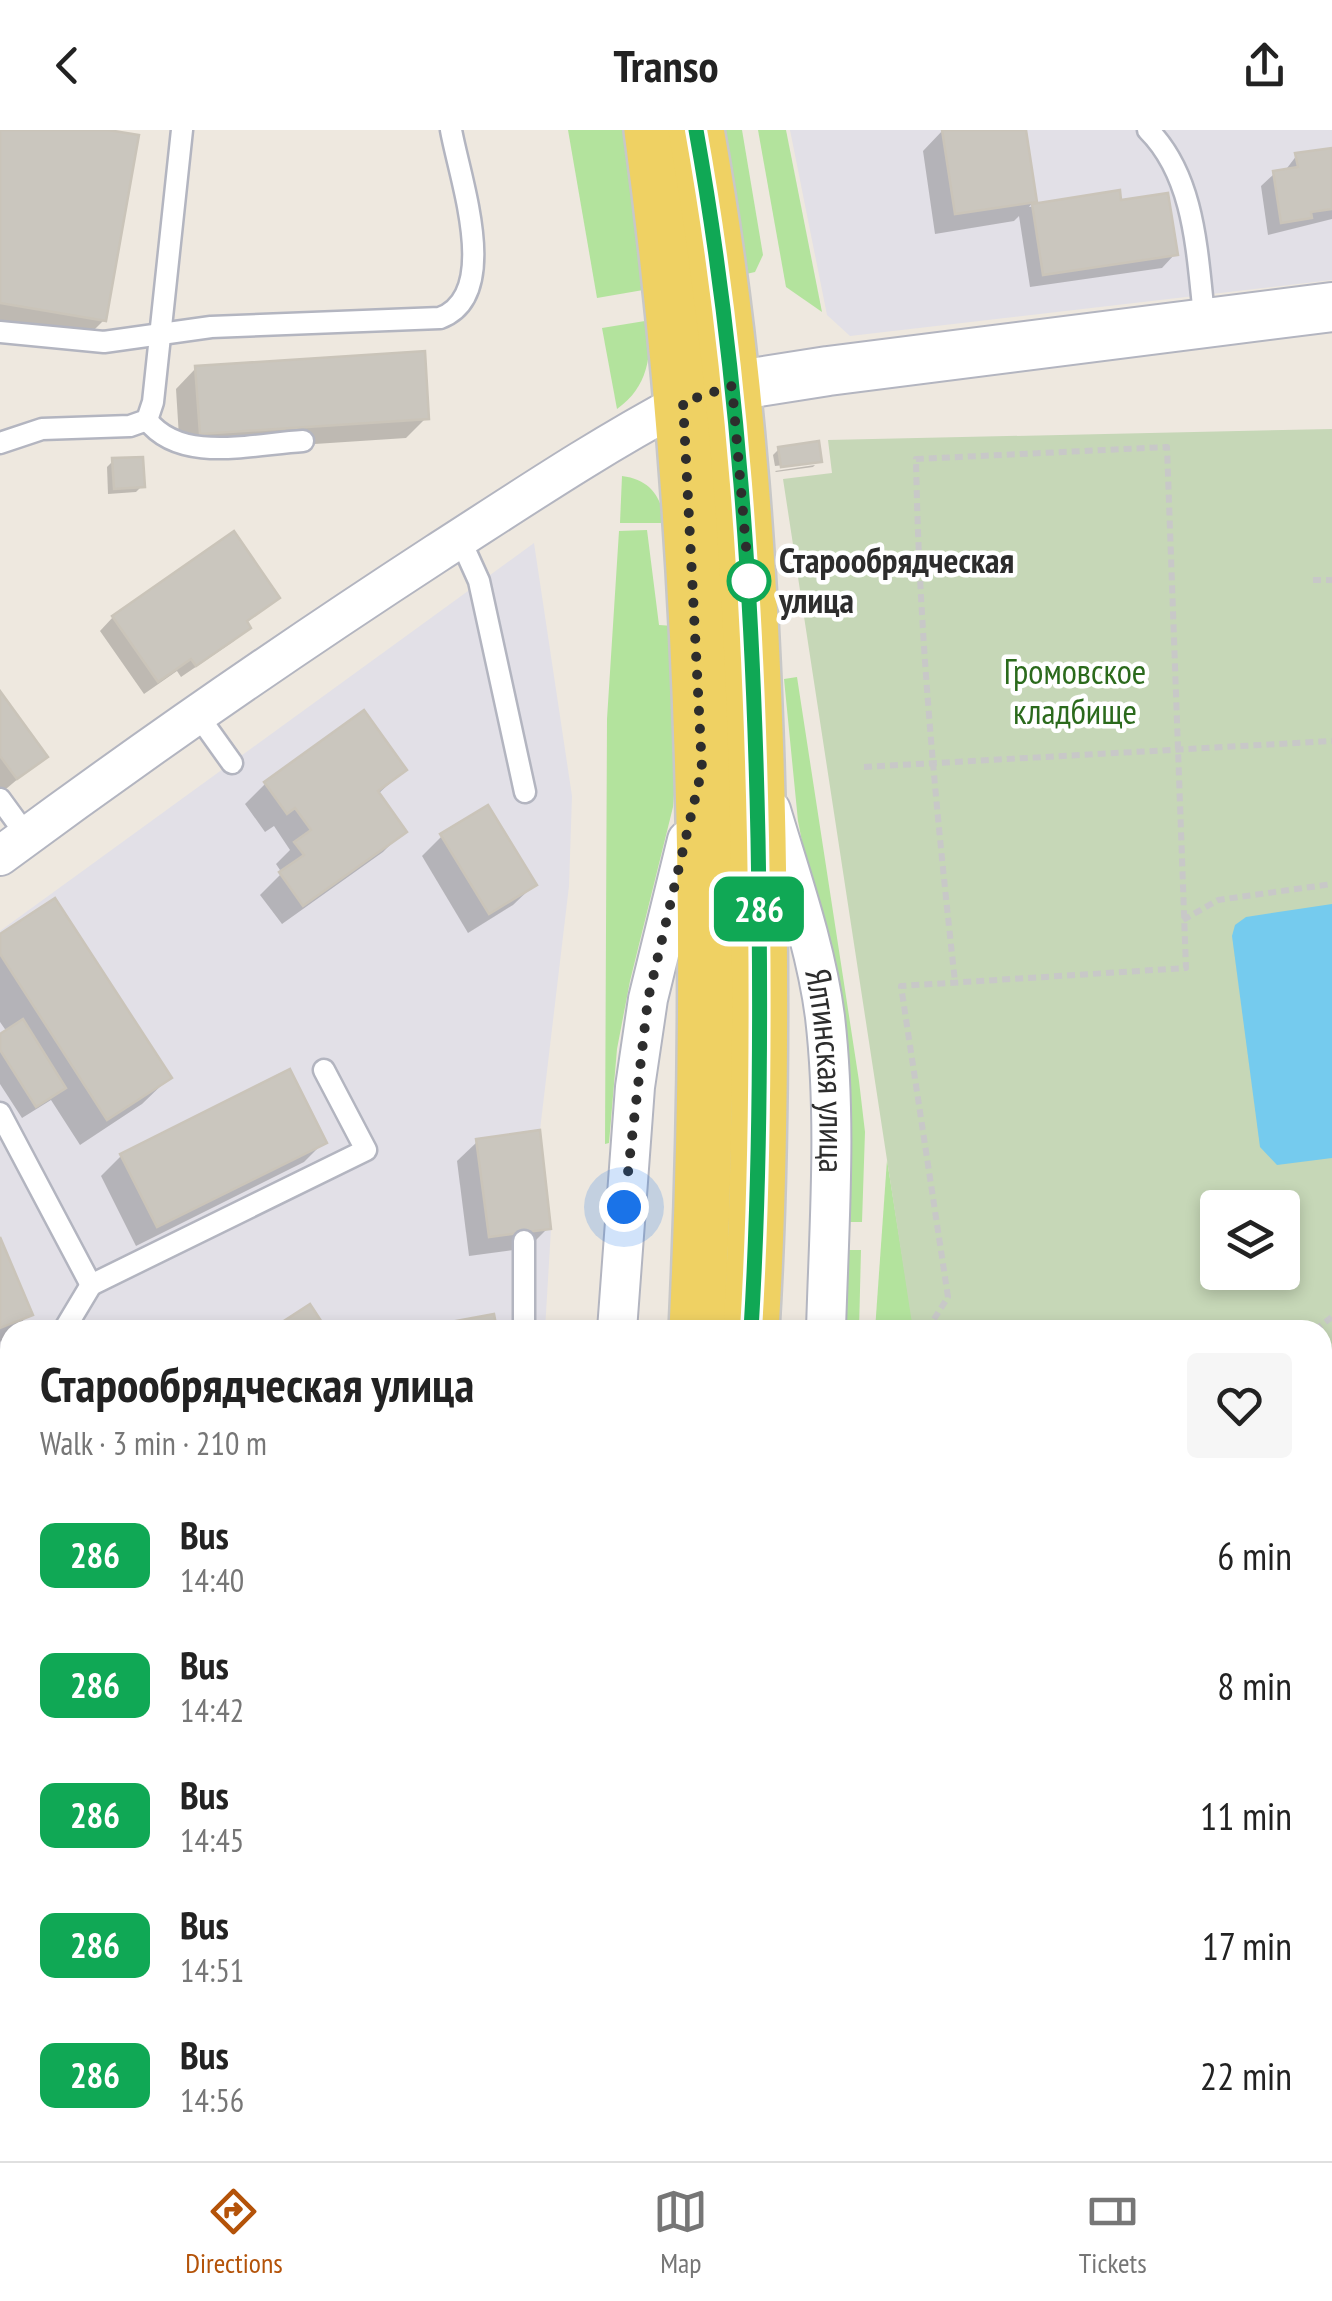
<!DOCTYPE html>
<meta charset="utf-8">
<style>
body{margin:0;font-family:"PT Sans Narrow",sans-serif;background:#f6f6f6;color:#222;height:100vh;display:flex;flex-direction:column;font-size:38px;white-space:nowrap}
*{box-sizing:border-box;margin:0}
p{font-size:32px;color:#767676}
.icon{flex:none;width:55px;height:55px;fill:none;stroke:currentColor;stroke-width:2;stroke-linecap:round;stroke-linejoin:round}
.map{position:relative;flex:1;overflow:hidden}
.drawer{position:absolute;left:0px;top:1190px;width:1332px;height:842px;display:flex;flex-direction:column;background:#fff;border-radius:30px 30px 0 0;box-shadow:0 5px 15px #0003}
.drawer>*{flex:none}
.badge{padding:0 20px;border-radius:15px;font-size:35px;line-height:65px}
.tools{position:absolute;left:1200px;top:1060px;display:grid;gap:20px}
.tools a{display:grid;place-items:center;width:100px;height:100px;border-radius:10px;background:#fff;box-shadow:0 5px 15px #0003;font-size:50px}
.you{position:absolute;width:50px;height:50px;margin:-25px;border:8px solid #fff;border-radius:50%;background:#1a73e8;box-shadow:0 0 0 15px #1a73e833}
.map>.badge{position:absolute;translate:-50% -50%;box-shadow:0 0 0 5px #fff}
.round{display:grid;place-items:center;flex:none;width:105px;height:105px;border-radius:10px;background:#f6f6f6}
.summary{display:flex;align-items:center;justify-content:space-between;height:170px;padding:0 40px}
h1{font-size:48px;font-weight:800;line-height:75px}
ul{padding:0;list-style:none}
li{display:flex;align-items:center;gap:30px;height:130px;padding:0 40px}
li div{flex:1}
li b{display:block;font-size:38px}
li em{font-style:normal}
li .badge{min-width:110px;font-weight:700;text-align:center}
header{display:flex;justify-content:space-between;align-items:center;height:130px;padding:0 40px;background:#fff;font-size:45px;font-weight:800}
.tabs{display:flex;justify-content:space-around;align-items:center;height:140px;border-top:2px solid #e0e0e0;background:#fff;font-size:28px;color:#767676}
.tabs a{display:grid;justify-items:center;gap:5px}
.tabs .current{color:#b45309}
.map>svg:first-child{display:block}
.industrial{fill:#e2e0e7}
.green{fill:#b3e39d}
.cemetery{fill:#c6d7b7;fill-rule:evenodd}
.water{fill:#75cbee}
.shadow{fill:#0003}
.building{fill:#cac6be;stroke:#cac4b9;stroke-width:2.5}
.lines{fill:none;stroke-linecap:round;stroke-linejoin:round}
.service-casing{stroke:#b3b5c0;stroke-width:25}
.minor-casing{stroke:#b3b5c0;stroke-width:42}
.tertiary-casing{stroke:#b3b5c0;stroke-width:52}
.primary-casing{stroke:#c8c8c8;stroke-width:60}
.path{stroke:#c8c8c8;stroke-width:6;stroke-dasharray:8 5;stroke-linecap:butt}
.service{stroke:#fff;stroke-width:20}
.minor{stroke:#fff;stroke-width:38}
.tertiary{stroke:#fff;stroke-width:48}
.primary{stroke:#efd163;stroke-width:55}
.line-casing{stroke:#fff;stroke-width:22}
.line{stroke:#10a855;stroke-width:15}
.walk{stroke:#2d2d2d;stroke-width:10;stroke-dasharray:0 18}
.stop-dot{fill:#fff;stroke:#10a855;stroke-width:5}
.labels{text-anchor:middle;stroke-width:9;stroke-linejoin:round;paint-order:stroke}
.stop-label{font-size:35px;font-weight:bold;fill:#2d2d2d;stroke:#fff;text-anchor:start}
.park-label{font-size:35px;fill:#2b6a1c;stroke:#fff}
.street-label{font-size:35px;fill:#2d2d2d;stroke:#fff}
</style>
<header><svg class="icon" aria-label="back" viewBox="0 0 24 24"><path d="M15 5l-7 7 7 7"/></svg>Transo<svg class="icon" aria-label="share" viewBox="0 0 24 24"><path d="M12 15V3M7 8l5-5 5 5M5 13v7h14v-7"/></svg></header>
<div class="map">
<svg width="1332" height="2031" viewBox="0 0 1332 2031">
<rect width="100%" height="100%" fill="#eee8df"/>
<g class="industrial">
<path d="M790,0H1332V150L850,206L827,185Z"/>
<path d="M534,413L572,666L569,756L540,1000L551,1099L545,1200H10V1936L0,1934V801Z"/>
<path d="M1332,1358V2031H1048L1053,2022H1322V1365Z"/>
</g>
<g class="green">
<path d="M568,0H630L649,159L597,168Z"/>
<path d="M720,0H742L763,125L755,142L746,144Z"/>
<path d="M758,0H786L822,182L786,157Z"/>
<path d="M651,190C650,227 649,256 617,279L602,198Z"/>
<path d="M622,346C651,350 660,366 666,393H620Z"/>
<path d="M647,400L659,495L674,496L679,604L673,677L630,851L617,919L609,1013L605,1014L607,589L619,401Z"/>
<path d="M797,547L859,951L865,1002L862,1092H848L849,953L798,691L784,549Z"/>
<path d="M887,1030L914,1200H875Z"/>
<path d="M847,1120H861L859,1200H843Z"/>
<path d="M782,2022H1036V2023L1032,2031H780Z"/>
</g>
<path class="cemetery" d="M1332,299V1358L1323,1365L1322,1200H913L783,349L832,343L828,310ZM1218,1078H1282V1142H1218Z"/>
<path class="water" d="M1332,774V1028L1277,1035L1260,1017L1232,806L1235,795L1246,787Z"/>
<g class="shadow">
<path d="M0,0H94L104,190L77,217L0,203Z"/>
<path d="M943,0H1024L1034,71L1029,77L1118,63L1119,72L1175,124L1162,138L1030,157L1019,86L1014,91L935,104L923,21Z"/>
<path d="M1332,20V89L1268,105L1261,56L1275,43L1284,42L1297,25Z"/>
<path d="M196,238L426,288L406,308L180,323L176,259Z"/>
<path d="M779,319L819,331L775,336L773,325Z"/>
<path d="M113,331L142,356L136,362L108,364L107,337Z"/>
<path d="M815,335L813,337L776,342L775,341Z"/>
<path d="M277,468L245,494L248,497L234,511L181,547L177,541L144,564L100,501L113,487Z"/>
<path d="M0,565L44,627L0,664Z"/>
<path d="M364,584L404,640L377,665L403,702L383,722L282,794L260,765L282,743L276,734L290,720L274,696L265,702L245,674L265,654Z"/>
<path d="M442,706L534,755L513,775L468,803L422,726Z"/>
<path d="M0,807L169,948L142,974L80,1015L51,970L22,988L0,954V907L7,902L0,892Z"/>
<path d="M478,1011L548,1098L528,1118L469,1126L457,1031Z"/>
<path d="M324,1012L304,1032L136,1116L101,1046L121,1026Z"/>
<path d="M0,1113L30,1184L0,1212Z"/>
<path d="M10,1281V1786L0,1791V1285Z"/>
<path d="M0,1937L10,1939V2022H63L54,2031L0,2027Z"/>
</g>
<g class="building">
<path d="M0,0H108L139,5L106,191L0,173Z"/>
<path d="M942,0H1026L1037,72L955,84Z"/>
<path d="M1332,18V79L1311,82L1312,88L1281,93L1273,41L1298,37L1295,23Z"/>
<path d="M1120,60L1121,70L1168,63L1178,125L1043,145L1032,74Z"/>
<path d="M425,221L429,289L200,304L195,236Z"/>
<path d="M819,311L822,332L781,337L778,317Z"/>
<path d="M143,327L145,357L114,359L112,328Z"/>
<path d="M234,401L280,468L247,491L251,498L196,536L191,529L158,552L112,486Z"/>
<path d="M0,561L48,627L17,649L0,626Z"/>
<path d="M364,580L407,640L378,661L407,702L303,776L279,742L304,725L294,712L311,700L295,678L287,684L264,652Z"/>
<path d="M488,675L537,755L489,784L440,704Z"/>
<path d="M55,768L172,948L107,990L0,824V804Z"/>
<path d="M23,889L66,958L36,977L0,920V904Z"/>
<path d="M290,939L327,1013L157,1097L120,1024Z"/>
<path d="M540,1000L551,1099L489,1107L476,1009Z"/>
<path d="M0,1107L33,1185L0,1198Z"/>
<path d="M310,1174L327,1200H270Z"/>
<path d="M494,1184L497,1200H430L429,1196Z"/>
<path d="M10,1278V1339L0,1316V1282Z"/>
<path d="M0,1380L10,1404V1774L0,1778Z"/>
<path d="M0,1935L10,1936V2006L0,2005Z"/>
</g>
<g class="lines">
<g class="service-casing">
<g id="service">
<path d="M1148,0C1197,49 1197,129 1205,194"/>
<path d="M0,202L104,212L211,197L440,188C502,165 460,50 451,0"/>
<path d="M147,290C181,334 252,314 303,311"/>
<path d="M0,313L42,299L130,296L147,290L153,272L182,0"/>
<path d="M460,409L479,451L525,662"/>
<path d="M197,584L232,633"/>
<path d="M0,669L27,706"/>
<path d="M0,983L91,1155L366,1020L324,940"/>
<path d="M524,1111V1200"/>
<path d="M64,1200L91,1155"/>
<path d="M0,1358L10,1380"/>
<path d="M1322,1541L1332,1531"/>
<path d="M0,1795L10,1793"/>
<path d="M1258,2031L1261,2022"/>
</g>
</g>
<g class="minor-casing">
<g id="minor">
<path id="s1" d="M771,680C791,747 816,817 825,887C837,990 829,1096 826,1200"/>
<path d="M0,726C143,620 288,520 437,423C518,371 598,317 683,272"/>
<path d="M617,1200L635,957L648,869L687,710"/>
<path d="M508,2031L510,2022"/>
<path d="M721,2031L722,2022"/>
</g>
</g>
<g class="tertiary-casing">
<path id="tertiary" d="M696,268L733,256L828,241L1332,177"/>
</g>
<g class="primary-casing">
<g id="primary">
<path d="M652,0C705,398 716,800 697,1200"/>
<path d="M696,0C738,234 753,470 758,708C761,873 761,1036 751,1200"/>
<path d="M595,2031L596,2022"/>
<path d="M648,2031L650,2022"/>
</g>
</g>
<g class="path">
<path d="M1313,450H1332"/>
<path d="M864,637L1332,611"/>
<path d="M1183,790L1218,770L1332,754"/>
<path d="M927,1200L948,1167L901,856L1186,838L1167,317L916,329C919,505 936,678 955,852"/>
<path d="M1315,1200L1332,1187"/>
<path d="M1322,1344L1332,1337"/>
</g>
<use href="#service" class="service"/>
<use href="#minor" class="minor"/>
<use href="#tertiary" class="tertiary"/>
<use href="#primary" class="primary"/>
</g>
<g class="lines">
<g class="line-casing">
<path id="line" d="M696,0C738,234 753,471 758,708C761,873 761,1036 751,1200"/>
</g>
<use href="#line" class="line"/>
<path class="walk" d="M624,1077L648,869L702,639L683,272L732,256L749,451"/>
</g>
<circle class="stop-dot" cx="749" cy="451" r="20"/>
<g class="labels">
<g class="stop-label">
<text x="779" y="443">Старообрядческая<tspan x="779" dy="40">улица</tspan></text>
</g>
<g class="park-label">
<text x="1075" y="554">Громовское<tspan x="1075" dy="40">кладбище</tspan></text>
</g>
<g class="street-label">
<text dy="12" stroke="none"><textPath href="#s1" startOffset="268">Ялтинская улица</textPath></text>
</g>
</g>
</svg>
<div class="tools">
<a><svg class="icon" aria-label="layers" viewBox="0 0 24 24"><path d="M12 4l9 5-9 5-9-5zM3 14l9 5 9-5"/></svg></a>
</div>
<div class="you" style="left:624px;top:1077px"></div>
<b class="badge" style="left:759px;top:779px;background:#10a855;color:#fff">286</b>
<section class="drawer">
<div class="summary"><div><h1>Старообрядческая улица</h1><p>Walk · 3 min · 210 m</p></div><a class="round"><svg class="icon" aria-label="heart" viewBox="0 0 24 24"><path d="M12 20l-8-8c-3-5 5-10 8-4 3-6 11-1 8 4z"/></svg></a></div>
<ul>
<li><span class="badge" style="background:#10a855;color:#fff">286</span><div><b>Bus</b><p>14:40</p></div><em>6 min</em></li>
<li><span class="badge" style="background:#10a855;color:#fff">286</span><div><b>Bus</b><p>14:42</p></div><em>8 min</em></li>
<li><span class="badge" style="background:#10a855;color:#fff">286</span><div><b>Bus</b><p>14:45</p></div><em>11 min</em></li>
<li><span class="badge" style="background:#10a855;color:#fff">286</span><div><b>Bus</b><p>14:51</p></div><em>17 min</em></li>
<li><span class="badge" style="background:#10a855;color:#fff">286</span><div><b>Bus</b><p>14:56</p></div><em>22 min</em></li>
</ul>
</section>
</div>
<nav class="tabs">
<a class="current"><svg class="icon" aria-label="directions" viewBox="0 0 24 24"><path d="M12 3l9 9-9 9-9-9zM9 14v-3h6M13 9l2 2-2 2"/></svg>Directions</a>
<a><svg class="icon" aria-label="map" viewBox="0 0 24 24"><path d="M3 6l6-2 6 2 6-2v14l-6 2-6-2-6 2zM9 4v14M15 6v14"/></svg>Map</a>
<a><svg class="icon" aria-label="tickets" viewBox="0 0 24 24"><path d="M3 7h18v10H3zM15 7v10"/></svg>Tickets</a>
</nav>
